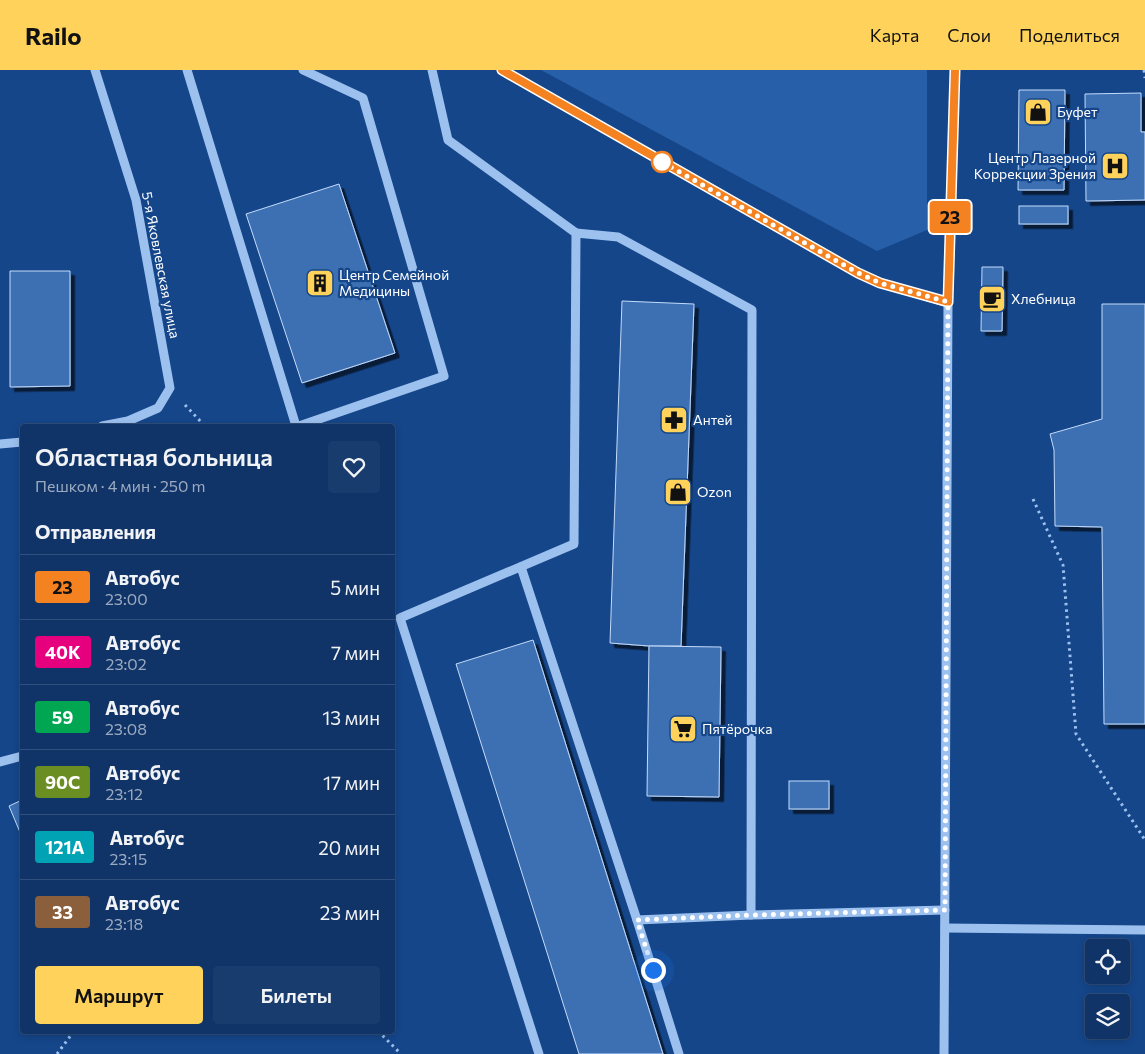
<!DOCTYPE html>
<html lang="ru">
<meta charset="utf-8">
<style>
body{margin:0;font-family:Commissioner,sans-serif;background:#193c6e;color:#f1f3f6;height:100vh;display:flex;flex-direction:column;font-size:19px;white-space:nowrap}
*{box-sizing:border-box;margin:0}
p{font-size:16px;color:#9caac0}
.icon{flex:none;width:28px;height:28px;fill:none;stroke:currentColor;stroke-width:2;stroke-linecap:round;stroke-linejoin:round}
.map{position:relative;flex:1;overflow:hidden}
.sheet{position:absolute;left:20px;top:354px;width:375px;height:610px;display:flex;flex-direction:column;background:#103468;border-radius:5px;box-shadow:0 2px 8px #0003,0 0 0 1px #304f7c}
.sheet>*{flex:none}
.badge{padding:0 10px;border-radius:4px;font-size:18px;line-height:32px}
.fabs{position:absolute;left:1085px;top:869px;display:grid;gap:10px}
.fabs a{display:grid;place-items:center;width:45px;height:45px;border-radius:5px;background:#103468;box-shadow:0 2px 8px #0003,0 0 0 1px #304f7c;font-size:25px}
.you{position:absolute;width:25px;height:25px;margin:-12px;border:4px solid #fff;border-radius:50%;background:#1a73e8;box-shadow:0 0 0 8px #1a73e833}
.map>.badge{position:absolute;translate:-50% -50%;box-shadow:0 0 0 2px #fff}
h2{padding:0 15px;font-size:19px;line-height:45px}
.round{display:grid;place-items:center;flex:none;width:52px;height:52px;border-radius:5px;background:#193c6e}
.headline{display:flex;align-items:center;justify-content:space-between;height:85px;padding:0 15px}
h1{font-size:24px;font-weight:600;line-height:38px}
.cta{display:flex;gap:10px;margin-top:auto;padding:10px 15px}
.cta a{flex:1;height:58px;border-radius:5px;background:#ffd35b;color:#111;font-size:20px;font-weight:600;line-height:58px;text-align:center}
.cta a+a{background:#193c6e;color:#f1f3f6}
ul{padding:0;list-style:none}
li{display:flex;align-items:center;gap:15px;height:65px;padding:0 15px;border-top:1px solid #304f7c}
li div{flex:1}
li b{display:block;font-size:19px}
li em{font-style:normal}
li .badge{min-width:55px;font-weight:700;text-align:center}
header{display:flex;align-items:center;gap:30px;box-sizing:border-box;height:70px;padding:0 25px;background:#ffd35b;color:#111}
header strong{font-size:24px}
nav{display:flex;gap:28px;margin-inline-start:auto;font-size:18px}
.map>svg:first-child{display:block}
.green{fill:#285fa9}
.building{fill:#3d70b3;stroke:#c4dbfb;filter:url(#shadow)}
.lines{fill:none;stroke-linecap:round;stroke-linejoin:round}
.path{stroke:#9dc1ef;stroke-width:3;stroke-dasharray:2.5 4;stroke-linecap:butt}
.minor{stroke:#9dc1ef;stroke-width:9}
.line-casing{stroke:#fff;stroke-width:11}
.line{stroke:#f58220;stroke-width:8}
.walk{stroke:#fff;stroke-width:5;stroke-dasharray:0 9}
.stop-dot{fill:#fff;stroke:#f58220;stroke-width:2.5}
.labels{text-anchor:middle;stroke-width:4.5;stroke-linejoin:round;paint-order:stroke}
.poi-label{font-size:14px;fill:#fff;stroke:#15468a;text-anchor:start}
.street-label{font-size:14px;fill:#fff;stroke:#15468a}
</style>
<header>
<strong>Railo</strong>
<nav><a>Карта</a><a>Слои</a><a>Поделиться</a></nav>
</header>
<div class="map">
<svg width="1145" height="984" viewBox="0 0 1145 984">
<defs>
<filter id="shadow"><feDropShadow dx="4.5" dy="4.5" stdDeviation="0" flood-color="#0009"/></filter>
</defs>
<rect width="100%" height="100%" fill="#15468a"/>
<path class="green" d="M541,0H927V160L877,181Z"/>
<g class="building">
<path d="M1019,20H1065L1064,120H1018Z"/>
<path d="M1141,23V62H1145V130L1086,131L1085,24Z"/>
<path d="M339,114L395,283L302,313L246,144Z"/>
<rect x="1019" y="136" width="49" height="18"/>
<path d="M982,197H1003L1002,261H981Z"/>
<path d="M10,201H70V316L10,317Z"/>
<path d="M622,231L694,234L681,576H649L610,573Z"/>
<path d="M1102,234H1145V654H1104L1102,457L1055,456L1054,380L1050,364L1102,349Z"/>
<path d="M533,570L663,984H579L456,594Z"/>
<path d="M649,576L721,577L719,727L647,726Z"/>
<rect x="789" y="711" width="40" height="28"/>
<path d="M22,730V767L9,736Z"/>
</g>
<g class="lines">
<g class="path">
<path d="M1144,0L1145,8"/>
<path d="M185,335L205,356"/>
<path d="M1033,429L1063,495L1076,664L1145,770"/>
<path d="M378,961L401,984"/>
<path d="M57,984L74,961"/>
</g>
<g class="minor">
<path d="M95,0L136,130L170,318L158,338L128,351L102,356"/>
<path d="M187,0L296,356"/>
<path d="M432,0L448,70L576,163L574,474L400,548L539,984"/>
<path d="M502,0L858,203L880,213L948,233"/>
<path d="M576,163L618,167L752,240L751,845"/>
<path d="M299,356L444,306L363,28L303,0"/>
<path d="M0,374L22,372"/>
<path d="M521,497L637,850L679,984"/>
<path d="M0,692L22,686"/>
<path d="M637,850L751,845L945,840"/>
<path d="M945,858L1145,860"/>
<path d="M944,984L948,233L955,0"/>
</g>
</g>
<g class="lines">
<g class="line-casing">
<path id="line" d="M502,0L858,203L880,213L948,232L955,0"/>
</g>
<use href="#line" class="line"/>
<path class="walk" d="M653,900L637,850L751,845L945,840L948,232L880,213L858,203L662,92"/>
</g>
<defs>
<g id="shop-square" transform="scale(1.4375)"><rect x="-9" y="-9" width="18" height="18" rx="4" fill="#ffd35b" stroke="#15468a"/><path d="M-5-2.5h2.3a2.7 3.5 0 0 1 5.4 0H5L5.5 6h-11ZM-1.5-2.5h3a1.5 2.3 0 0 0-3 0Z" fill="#111"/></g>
<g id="hospital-square" transform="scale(1.4375)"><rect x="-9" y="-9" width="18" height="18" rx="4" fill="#ffd35b" stroke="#15468a"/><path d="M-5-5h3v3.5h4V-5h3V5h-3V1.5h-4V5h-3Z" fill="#111"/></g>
<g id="building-square" transform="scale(1.4375)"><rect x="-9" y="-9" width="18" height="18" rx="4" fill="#ffd35b" stroke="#15468a"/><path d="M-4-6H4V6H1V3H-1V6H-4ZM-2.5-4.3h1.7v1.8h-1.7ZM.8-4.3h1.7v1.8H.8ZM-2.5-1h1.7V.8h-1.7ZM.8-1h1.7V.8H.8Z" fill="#111"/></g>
<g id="cafe-square" transform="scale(1.4375)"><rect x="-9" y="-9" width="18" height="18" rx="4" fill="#ffd35b" stroke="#15468a"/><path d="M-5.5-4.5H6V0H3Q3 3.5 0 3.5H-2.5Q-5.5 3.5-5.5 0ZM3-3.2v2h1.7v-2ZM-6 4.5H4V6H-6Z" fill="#111"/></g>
<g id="pharmacy-square" transform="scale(1.4375)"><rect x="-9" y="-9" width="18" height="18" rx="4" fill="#ffd35b" stroke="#15468a"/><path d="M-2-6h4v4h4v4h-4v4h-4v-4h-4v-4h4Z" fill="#111"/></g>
<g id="supermarket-square" transform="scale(1.4375)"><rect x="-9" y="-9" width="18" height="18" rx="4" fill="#ffd35b" stroke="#15468a"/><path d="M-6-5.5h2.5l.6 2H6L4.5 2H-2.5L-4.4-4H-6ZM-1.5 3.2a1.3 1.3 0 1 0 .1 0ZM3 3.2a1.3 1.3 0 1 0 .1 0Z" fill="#111"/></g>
</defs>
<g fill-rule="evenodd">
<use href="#shop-square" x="1038" y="42"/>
<use href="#hospital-square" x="1115" y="96"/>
<use href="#building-square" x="320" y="213"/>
<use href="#cafe-square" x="992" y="229"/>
<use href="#pharmacy-square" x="674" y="350"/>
<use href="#shop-square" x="678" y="422"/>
<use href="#supermarket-square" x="683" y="659"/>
</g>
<circle class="stop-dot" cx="662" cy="92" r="10"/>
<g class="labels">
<g class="poi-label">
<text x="1057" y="47">Буфет</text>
<text x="1096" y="93" text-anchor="end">Центр Лазерной<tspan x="1096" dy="16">Коррекции Зрения</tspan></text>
<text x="339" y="210">Центр Семейной<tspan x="339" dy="16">Медицины</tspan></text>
<text x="1011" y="234">Хлебница</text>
<text x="693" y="355">Антей</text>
<text x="697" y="427">Ozon</text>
<text x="702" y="664">Пятёрочка</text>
</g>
<g class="street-label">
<text transform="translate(161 195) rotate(79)" y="5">5-я Яковлевская улица</text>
</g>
</g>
</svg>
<div class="fabs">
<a><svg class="icon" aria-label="locate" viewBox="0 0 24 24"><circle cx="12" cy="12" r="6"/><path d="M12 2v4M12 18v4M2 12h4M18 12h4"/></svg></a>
<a><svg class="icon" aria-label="layers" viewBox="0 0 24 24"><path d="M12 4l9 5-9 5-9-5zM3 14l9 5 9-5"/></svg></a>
</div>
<div class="you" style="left:653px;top:900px"></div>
<b class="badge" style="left:950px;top:147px;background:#f58220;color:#111">23</b>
<section class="sheet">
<div class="headline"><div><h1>Областная больница</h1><p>Пешком · 4 мин · 250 m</p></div><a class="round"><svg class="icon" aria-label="heart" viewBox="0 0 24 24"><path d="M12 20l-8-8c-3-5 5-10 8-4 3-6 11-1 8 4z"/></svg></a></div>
<h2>Отправления</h2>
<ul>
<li><span class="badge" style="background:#f58220;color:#111">23</span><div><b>Автобус</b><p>23:00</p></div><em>5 мин</em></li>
<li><span class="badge" style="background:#e6007e;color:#fff">40К</span><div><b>Автобус</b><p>23:02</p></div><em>7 мин</em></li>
<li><span class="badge" style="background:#00a651;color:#fff">59</span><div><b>Автобус</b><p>23:08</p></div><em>13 мин</em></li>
<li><span class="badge" style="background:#6b8e23;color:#fff">90С</span><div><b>Автобус</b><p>23:12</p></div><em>17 мин</em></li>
<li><span class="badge" style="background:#00a3b4;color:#fff">121А</span><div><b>Автобус</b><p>23:15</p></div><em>20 мин</em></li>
<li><span class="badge" style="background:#8b5e3c;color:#fff">33</span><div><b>Автобус</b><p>23:18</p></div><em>23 мин</em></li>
</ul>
<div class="cta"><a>Маршрут</a><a>Билеты</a></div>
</section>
</div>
